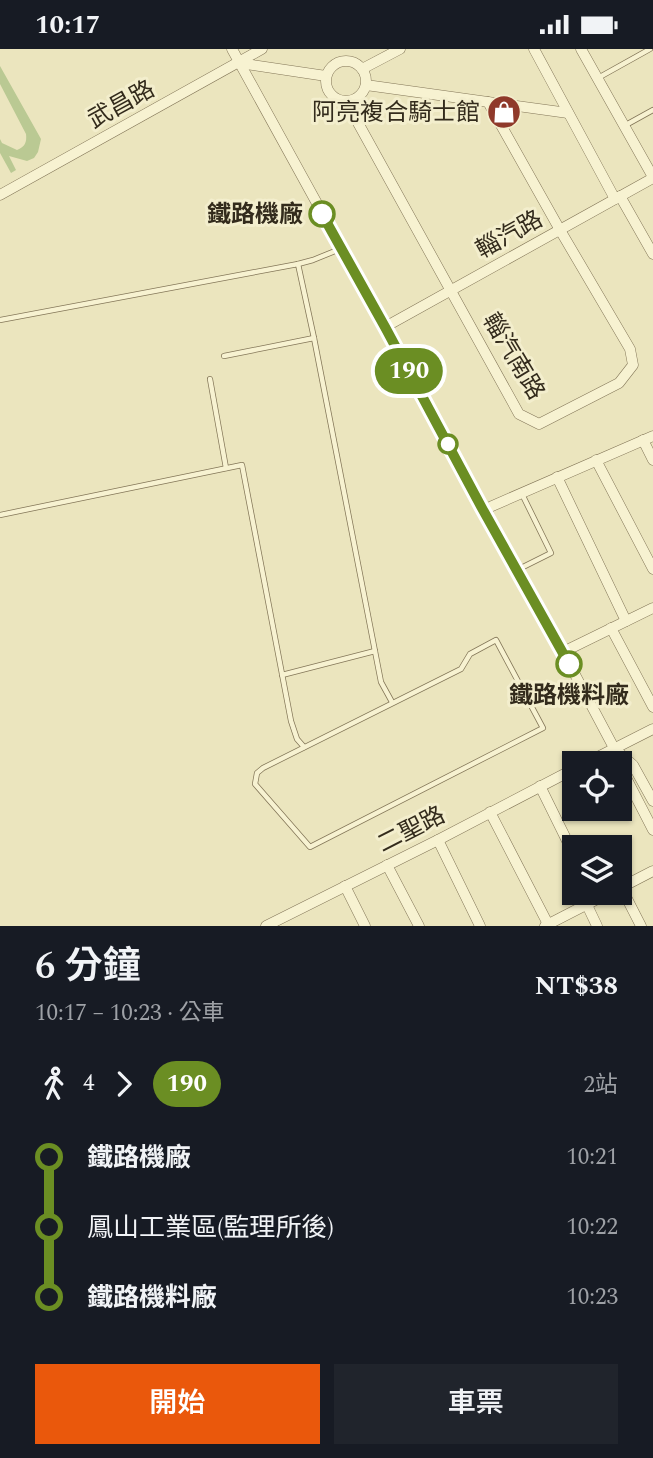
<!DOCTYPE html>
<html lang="zh-TW">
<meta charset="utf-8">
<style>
body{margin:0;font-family:Spectral,"Noto Sans TC",serif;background:#20242c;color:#f1f3f6;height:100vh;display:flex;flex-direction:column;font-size:26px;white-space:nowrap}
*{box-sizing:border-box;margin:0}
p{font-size:23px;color:#9ea1a6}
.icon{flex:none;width:38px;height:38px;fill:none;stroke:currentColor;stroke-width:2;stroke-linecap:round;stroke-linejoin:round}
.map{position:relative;height:877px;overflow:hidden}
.drawer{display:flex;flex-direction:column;background:#171b24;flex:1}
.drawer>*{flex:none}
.badge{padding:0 14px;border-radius:23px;font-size:24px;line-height:46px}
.tools{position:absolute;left:562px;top:702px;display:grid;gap:14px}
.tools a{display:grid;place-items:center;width:70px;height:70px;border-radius:0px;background:#171b24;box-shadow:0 2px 5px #0004;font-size:35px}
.map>.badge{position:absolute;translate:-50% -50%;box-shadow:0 0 0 4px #fff}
.legs{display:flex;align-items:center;gap:10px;height:77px;padding:0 35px;font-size:23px}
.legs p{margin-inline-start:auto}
.head{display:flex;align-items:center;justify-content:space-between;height:119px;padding:0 35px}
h1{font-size:38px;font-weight:600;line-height:52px}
.cta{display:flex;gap:14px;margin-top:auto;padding:14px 35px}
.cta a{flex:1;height:80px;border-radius:0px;background:#ea580c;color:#fff;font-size:28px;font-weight:600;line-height:80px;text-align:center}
.cta a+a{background:#20242c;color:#f1f3f6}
ul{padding:0 35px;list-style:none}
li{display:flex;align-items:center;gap:24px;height:70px;font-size:26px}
li i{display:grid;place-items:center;width:10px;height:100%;margin:0 9px;background:currentColor}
li i::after{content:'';width:18px;height:18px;margin:-9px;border:5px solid;border-radius:50%;background:#171b24}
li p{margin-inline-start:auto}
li:first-child i{background:linear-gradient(#0000 50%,currentColor 0)}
li:last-child i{background:linear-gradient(currentColor 50%,#0000 0)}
.status{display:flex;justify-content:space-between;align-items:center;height:49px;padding:0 35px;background:#171b24;direction:ltr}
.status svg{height:19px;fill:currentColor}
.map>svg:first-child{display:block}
.green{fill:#bac993}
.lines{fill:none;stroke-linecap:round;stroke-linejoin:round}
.lane-casing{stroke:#837658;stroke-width:6}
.street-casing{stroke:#837658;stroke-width:11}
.lane{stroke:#f7f2d1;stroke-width:4.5}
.street{stroke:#f7f2d1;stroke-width:10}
.line-1-casing{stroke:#fff;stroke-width:16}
.line-1{stroke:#6b8e23;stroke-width:10}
.stop-1-dot{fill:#fff;stroke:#6b8e23;stroke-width:3.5}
.labels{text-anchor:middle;stroke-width:6;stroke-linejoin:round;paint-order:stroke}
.street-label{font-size:24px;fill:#332b1c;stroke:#f3eecd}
.poi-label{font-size:24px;fill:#332b1c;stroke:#f3eecd;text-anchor:end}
.stop-label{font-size:24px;font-weight:bold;fill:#332b1c;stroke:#f3eecd;text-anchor:end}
</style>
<div class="status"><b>10:17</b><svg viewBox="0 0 49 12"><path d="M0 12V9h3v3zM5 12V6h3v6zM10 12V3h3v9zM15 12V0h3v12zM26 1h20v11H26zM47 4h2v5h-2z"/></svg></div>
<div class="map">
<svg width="653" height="877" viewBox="0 0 653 877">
<rect width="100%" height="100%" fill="#ebe5be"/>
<path class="green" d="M0,17L41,90L38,103L34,109L27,112L9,107L16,121L11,124L0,104V90L2,94L17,101C25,98 27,93 26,85L0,35Z"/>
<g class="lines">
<g class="lane-casing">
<g id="lane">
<path d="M598,29L650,0"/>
<path d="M624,77L653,61"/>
<path d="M298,215L313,211L340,200"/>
<path d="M0,271L298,215L314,289L381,633L392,653"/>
<path d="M224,307L314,289"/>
<path d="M210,330L226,419"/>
<path d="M0,466L242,416L291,672L297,690L304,698"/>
<path d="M517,521L551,504L522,445"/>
<path d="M496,591L543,679L310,798L255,735L257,724L263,719L461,620L470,605Z"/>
<path d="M282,626L375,602"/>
</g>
</g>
<g class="street-casing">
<g id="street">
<path d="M232,0L385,278L483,461L563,603L614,699L618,714"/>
<path d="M534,0L615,150"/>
<path d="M581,0L653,128"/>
<circle cx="346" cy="32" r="20"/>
<path d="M239,14L326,27"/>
<path d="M362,20L400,0"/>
<path d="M366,36L568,64"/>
<path d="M352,52V63L519,365L539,375L619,334L633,316L630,300L560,181L488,53"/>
<path d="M0,146L262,0"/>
<path d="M620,147L653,205"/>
<path d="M385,278L653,129"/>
<path d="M643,391L653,411"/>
<path d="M596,411L653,520"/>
<path d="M557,428L626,572"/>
<path d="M483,461L653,387"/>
<path d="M611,579L653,658"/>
<path d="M563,603L653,559"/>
<path d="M615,700L633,716L653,752"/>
<path d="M586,714L653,680"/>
<path d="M620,717L653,781"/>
<path d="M540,737L574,806"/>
<path d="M490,763L549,877"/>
<path d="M438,791L480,877"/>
<path d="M387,816L419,877"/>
<path d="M345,837L365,877"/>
<path d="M621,838L641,877"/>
<path d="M620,839L653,822"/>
<path d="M587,856L597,877"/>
<path d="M266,877L438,791L574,720"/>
<path d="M545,877L609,844"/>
</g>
</g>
<use href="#lane" class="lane"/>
<use href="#street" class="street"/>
</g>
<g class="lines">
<g class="line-1-casing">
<path id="line-1" d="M322,165L385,278L483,461L569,615"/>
</g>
<use href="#line-1" class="line-1"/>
</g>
<defs>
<g id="shop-disc" transform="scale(1.75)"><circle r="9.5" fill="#8f392a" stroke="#f3eecd"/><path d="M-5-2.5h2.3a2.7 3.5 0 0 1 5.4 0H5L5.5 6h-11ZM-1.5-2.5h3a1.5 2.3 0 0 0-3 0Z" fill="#fff"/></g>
</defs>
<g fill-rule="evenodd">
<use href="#shop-disc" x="504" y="63"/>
</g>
<g class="stop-1-dot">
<circle cx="322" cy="165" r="12"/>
<circle cx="448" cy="395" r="9"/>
<circle cx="569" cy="615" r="12"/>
</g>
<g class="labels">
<g class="street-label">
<text transform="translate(121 55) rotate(-29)" y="8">武昌路</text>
<text transform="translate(509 185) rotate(-29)" y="8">輜汽路</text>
<text transform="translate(514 307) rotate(59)" y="8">輜汽南路</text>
<text transform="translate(411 780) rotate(-27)" y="8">二聖路</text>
</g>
<g class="poi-label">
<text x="480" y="71">阿亮複合騎士館</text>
</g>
<g class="stop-label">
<text x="303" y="173">鐵路機廠</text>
<text x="569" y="654" text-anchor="middle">鐵路機料廠</text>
</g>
</g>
</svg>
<div class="tools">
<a><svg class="icon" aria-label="locate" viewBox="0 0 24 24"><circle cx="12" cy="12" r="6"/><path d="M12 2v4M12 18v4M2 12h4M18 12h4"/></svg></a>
<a><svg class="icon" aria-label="layers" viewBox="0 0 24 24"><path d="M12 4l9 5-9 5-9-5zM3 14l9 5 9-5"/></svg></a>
</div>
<b class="badge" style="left:409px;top:322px;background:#6b8e23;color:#fff">190</b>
</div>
<section class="drawer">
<div class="head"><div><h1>6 分鐘</h1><p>10:17 – 10:23 · 公車</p></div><b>NT$38</b></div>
<div class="legs"><svg class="icon" aria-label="walk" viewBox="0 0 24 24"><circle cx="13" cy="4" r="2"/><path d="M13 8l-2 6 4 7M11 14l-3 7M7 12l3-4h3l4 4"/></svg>4<svg class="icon" aria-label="forward" viewBox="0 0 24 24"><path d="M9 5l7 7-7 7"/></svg><b class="badge" style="background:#6b8e23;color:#fff">190</b><p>2站</p></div>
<ul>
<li><i style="color:#6b8e23"></i><b>鐵路機廠</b><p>10:21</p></li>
<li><i style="color:#6b8e23"></i><span>鳳山工業區(監理所後)</span><p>10:22</p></li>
<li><i style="color:#6b8e23"></i><b>鐵路機料廠</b><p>10:23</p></li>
</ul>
<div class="cta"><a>開始</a><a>車票</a></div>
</section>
